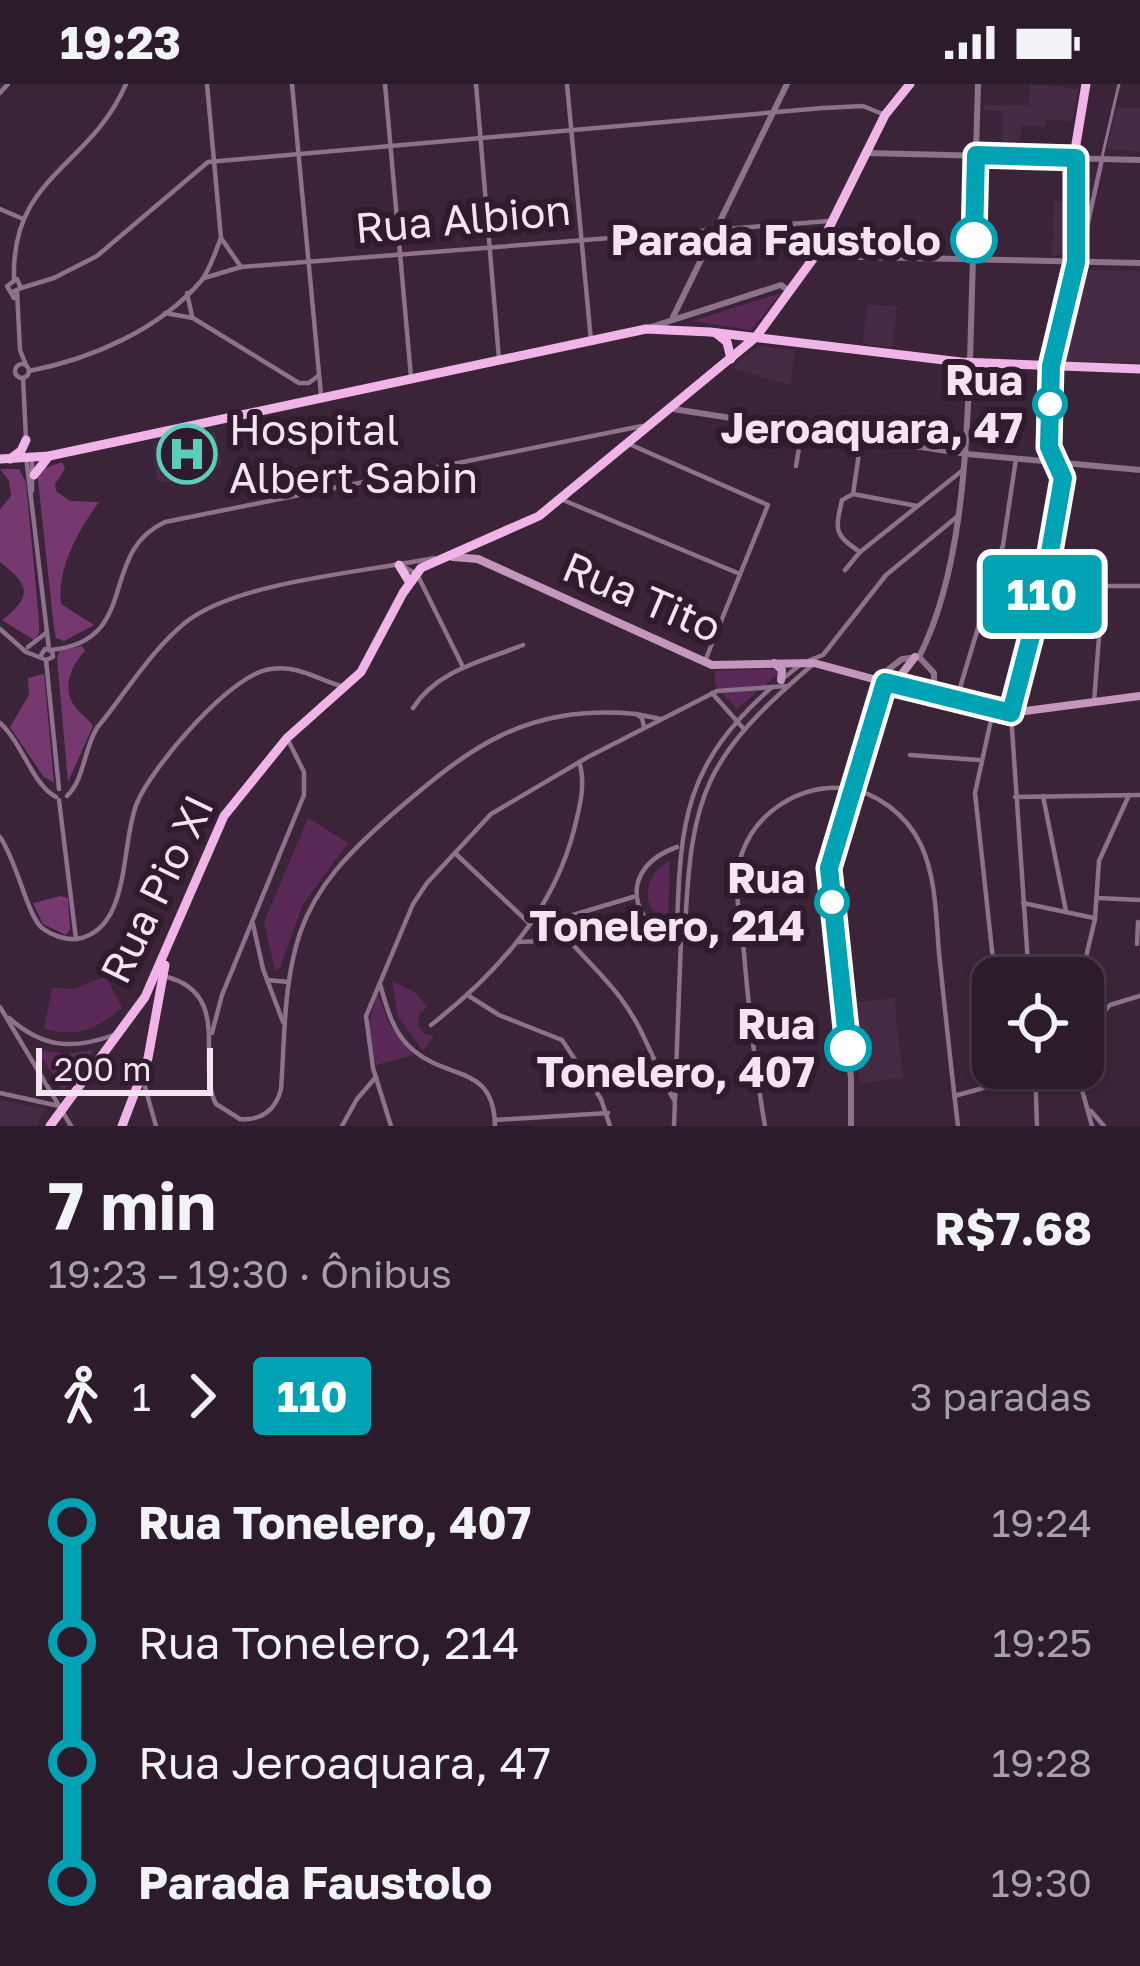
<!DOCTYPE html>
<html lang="pt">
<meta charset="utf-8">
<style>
body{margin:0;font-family:"Golos Text",sans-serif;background:#382836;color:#f1f3f6;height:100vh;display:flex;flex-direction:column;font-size:45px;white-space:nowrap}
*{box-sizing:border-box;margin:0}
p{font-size:39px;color:#a6a1a8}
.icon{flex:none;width:66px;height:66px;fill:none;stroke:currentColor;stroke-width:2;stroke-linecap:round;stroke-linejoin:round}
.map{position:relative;height:1042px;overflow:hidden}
.panel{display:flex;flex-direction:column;background:#2c1b2a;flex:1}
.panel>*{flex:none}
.badge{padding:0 24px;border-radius:9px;font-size:42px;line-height:78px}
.tools{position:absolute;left:972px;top:873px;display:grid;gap:24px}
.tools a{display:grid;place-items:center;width:132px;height:132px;border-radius:24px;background:#2c1b2a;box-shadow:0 3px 9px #0004,0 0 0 3px #483947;font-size:60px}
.scale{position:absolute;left:36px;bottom:30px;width:177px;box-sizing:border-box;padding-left:12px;border:6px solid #f4e4f1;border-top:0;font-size:33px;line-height:42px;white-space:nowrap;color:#f4e4f1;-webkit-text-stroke:9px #301a2e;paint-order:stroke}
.map>.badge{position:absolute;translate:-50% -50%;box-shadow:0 0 0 6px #fff}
.legs{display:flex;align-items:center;gap:18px;height:132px;padding:0 48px;font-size:39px}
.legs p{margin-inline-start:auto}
.head{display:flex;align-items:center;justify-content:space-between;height:204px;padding:0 48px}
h1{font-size:66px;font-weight:700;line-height:90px}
ul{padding:0 48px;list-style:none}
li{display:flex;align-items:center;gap:42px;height:120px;font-size:45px}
li i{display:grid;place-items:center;width:18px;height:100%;margin:0 15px;background:currentColor}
li i::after{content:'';width:30px;height:30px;margin:-15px;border:9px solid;border-radius:50%;background:#2c1b2a}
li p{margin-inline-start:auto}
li:first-child i{background:linear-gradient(#0000 50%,currentColor 0)}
li:last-child i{background:linear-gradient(currentColor 50%,#0000 0)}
.status{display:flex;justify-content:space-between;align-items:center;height:84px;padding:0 60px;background:#2c1b2a;direction:ltr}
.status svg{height:33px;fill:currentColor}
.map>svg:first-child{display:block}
.built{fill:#472b44}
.green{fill:#5b2957}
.forest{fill:#753970}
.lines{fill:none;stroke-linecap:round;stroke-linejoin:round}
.pedestrian{stroke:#8e718a;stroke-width:3}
.minor{stroke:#8e718a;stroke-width:4.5}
.tertiary{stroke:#8e718a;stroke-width:6}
.secondary{stroke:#c597bf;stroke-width:8}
.primary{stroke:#f0b4e8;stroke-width:9}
.line-1-casing{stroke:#fff;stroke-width:27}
.line-1{stroke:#00a3b4;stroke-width:18}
.stop-1-dot{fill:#fff;stroke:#00a3b4;stroke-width:6}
.labels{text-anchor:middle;stroke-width:12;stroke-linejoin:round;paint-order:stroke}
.street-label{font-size:42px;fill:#f4e4f1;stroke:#301a2e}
.stop-label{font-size:42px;font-weight:bold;fill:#f4e4f1;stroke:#301a2e;text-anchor:end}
.poi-label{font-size:42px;fill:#f4e4f1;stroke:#301a2e;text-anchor:start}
</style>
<div class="status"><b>19:23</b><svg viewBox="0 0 49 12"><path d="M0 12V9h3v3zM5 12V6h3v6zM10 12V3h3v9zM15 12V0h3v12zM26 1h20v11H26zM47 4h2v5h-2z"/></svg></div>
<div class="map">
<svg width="1140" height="1042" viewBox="0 0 1140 1042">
<rect width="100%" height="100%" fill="#3b2438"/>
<g class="built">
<path d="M1030,0L1078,5L1072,37L1046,36L1045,42H1021L1020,57H1002V27L984,26V21H1029Z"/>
<path d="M1117,24H1140V68L1107,64Z"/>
<path d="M1054,117H1072L1067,171H1052Z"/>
<path d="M1084,186L1140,187V279L1064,277L1061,273Z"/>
<path d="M867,221L897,222L893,263L863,260Z"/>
<path d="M759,262L795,266L790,301L731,284Z"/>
<path d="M215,348L222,383L169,394V398L157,397L153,360Z"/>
<path d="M894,914L903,994L860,999L851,919Z"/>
<path d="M0,1016L44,1025L37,1042H0Z"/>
</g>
<g class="green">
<path d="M781,209L751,246L692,237Z"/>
<path d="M773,585L780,588L737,625L715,601V587Z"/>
<path d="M308,734L348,759L303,820L280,884L275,887L264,838Z"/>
<path d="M670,777L668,841C640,824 641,792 670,777Z"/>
<path d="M106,892L122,924C95,946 79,953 44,945L52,904L75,905Z"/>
<path d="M392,897L416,909L427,923L420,929L418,940L424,950L434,952L423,966L398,933Z"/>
<path d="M377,908L389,940L413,971L376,981L368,944Z"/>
<path d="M36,965L66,970L94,966L63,1006Z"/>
</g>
<g class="forest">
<path d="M62,378L65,385L55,400L56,407L70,417L99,418C78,447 57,484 61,520L94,541L64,557L56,554L54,544L37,387Z"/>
<path d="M0,385H19L26,398L39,536V549L34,556L2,536C33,512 30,501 0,478V425L11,412L9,397Z"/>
<path d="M82,562L85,567C70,582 60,608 78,626C83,632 89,636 93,642L68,698L57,573L60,567Z"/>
<path d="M44,590L54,699L43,692L10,643L29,611L28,594Z"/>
<path d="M61,812L68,814L70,845L66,851L43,840L33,819Z"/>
</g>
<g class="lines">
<path class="pedestrian" d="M1102,73L1119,0"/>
<g class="minor">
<path d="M207,0L221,154"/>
<path d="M292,0L321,311"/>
<path d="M385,0L411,293"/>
<path d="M476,0L499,275"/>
<path d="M567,0L591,257"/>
<path d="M0,9L8,0"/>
<path d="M0,125L21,134"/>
<path d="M1077,167L1084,157L1102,75"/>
<path d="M204,194L241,183L829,137"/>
<path d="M14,195C11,91 89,85 126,0"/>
<path d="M21,204L54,194L97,172L208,78L823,24L863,22L885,31"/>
<path d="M17,207L20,266L26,281"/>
<path d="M12,208L21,204L17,195L7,202L14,214"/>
<path d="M187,209L192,232"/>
<path d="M165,229L193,234L299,299H309L318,292"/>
<circle cx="22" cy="287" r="7"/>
<path d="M29,287C91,275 159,246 201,197C210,186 215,168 221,154L241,183"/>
<path d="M23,294L26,355"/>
<path d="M629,360L768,421L705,577"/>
<path d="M26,372L49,565"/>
<path d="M796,382L802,345"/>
<path d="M32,407V374"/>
<path d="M853,410L917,422"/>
<path d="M563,416L740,490"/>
<path d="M860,468C834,450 835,447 842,416L853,410L861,356"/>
<path d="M402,482L417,490L463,583"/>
<path d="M845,486L860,468L963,386"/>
<path d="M1044,502H1140"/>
<path d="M0,545L26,568L44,575"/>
<path d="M28,563L46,549"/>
<path d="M51,566C142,557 97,469 165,438L642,342"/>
<path d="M41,571L45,565L52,567L53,573L46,576"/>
<path d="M46,576L59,705"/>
<path d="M810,576L823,571L886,491L958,432"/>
<path d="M781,596L800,581"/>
<path d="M712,609L743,644"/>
<path d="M956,617L1003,461L1016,375"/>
<path d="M1094,618L1103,502"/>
<path d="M413,624C437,586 484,577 523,561"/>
<path d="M993,627L975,709L995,894"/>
<path d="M1011,630L1029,894"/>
<path d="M0,639C23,660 32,700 56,713"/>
<path d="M644,643L642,634L636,630L661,635"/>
<path d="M910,671L979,676"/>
<path d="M67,712C85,694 83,667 97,644C125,610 151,566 186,538C238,497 367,488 434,474"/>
<path d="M1043,712L1066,827"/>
<path d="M1015,713L1140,711"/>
<path d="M59,716L76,855"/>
<path d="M0,753C17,777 27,831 42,844C51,851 65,856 77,855C132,845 120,759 137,719C152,683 231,589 271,585C299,581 316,595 341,602"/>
<path d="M677,763C619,783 626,840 681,858"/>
<path d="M456,770L530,840"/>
<path d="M1097,814L1140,816"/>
<path d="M1023,819L1094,834"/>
<path d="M545,823C566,860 598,883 622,916C645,947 655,983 674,1016"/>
<path d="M553,837L633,813"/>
<path d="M253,840L263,885L283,938"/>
<path d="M681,855L677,846C680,736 685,680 772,603"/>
<path d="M518,858L565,856"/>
<path d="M1137,860L1138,838"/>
<path d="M163,892C235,908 195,979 216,1020L240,1035C261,1037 276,1026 281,1005C285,953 283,900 300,849C317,800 351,767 389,733C469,664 523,620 636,630"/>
<path d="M1081,894L1095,835L1099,777L1129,711"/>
<path d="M267,896L289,898"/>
<path d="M380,900C387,925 393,949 413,966C449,997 494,980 495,1042"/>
<path d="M469,912L499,931L562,956L601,1015L610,1042"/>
<path d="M0,923L71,1042"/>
<path d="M9,934C43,964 72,966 114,951"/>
<path d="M431,941C498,889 555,825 575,742C580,722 586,698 579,678"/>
<path d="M212,949L222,911L304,711V688L289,658"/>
<path d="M1083,951L1110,921L1140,912"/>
<path d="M1035,984L1037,1042"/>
<path d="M1076,984L1092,1042"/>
<path d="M143,996L156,1042"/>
<path d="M0,1009L59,1022"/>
<path d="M954,1012L991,1002L1002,984"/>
<path d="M1091,1027L1104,1042"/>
<path d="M495,1036L608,1029"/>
<path d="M342,1042L357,1015L376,993"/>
<path d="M391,1042L373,984L366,932L413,820L427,799L491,730L588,673L717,607L787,602"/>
<path d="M674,1042L681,855L685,847C691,709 705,673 811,582"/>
<path d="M765,1042C755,985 749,927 744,869C741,838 731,799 742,769C757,727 800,701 843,704C876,707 907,731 921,761C936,793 936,833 939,869C945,926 951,984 958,1042"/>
</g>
<g class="tertiary">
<path d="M867,69L1140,76"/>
<path d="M829,147L846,170"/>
<path d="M815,172L1140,179"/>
<path d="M673,233L787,0"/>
<path d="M648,244L781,201L788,206"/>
<path d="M673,325L967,370L1140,386"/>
<path d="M919,573C962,489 966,369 970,276C973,184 976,92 978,0"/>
<path d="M1011,629L1044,502L1063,394L1049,363L1051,282"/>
<path d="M851,1042V994L829,793L831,774L889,585L902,575L919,573L934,589V611"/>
</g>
<g class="secondary">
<path d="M453,473L478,475L712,581L814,579L1003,630L1140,612"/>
<path d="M774,579L782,586L781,596"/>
<path d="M893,601L915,573"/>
</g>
<g class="primary">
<path d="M716,249L727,258L731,275"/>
<path d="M1051,282L1076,178L1075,66L1086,0"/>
<path d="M0,375L49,372L646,245L710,248L961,278L1140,285"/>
<path d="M10,375L21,367L26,356"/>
<path d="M34,391L49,372"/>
<path d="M399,481L410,499"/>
<path d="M50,1042L145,913L224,732L287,654L361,588L403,509L421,484L539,432L756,253L815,172L885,31L910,0"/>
<path d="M122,1042L148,974L165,881"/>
</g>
</g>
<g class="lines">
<g class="line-1-casing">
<path id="line-1" d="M848,964L829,784L885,598L1011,629L1044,502L1063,394L1049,363L1051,282L1076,178V74L976,71L974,156"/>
</g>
<use href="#line-1" class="line-1"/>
</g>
<defs>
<g id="hospital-ring" transform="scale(3)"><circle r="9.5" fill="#301a2e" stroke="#5bcebb" stroke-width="1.5"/><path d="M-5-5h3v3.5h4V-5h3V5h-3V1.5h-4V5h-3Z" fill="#5bcebb"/></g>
</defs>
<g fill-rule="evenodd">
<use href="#hospital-ring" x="187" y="370"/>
</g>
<g class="stop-1-dot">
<circle cx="974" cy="156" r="21"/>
<circle cx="1050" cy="320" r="15"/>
<circle cx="832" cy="818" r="15"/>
<circle cx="848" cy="964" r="21"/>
</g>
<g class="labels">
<g class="street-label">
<text transform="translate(463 135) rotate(-5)" y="15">Rua Albion</text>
<text transform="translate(642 513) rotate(23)" y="15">Rua Tito</text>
<text transform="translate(157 805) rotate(-64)" y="15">Rua Pio XI</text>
</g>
<g class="stop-label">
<text x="941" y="171">Parada Faustolo</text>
<text x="1023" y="311">Rua<tspan x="1023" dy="48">Jeroaquara, 47</tspan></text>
<text x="805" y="809">Rua<tspan x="805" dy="48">Tonelero, 214</tspan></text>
<text x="815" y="955">Rua<tspan x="815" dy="48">Tonelero, 407</tspan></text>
</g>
<g class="poi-label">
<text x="229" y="361">Hospital<tspan x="229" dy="48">Albert Sabin</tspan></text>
</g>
</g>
</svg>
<div class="tools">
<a><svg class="icon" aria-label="locate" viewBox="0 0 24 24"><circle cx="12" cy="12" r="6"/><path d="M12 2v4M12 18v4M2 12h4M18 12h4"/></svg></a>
</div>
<div class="scale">200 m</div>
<b class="badge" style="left:1042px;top:510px;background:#00a3b4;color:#fff">110</b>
</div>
<section class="panel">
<div class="head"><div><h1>7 min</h1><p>19:23 – 19:30 · Ônibus</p></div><b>R$7.68</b></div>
<div class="legs"><svg class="icon" aria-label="walk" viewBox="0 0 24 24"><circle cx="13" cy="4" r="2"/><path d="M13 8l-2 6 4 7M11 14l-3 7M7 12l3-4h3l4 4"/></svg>1<svg class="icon" aria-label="forward" viewBox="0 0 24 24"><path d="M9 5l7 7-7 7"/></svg><b class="badge" style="background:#00a3b4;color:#fff">110</b><p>3 paradas</p></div>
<ul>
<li><i style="color:#00a3b4"></i><b>Rua Tonelero, 407</b><p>19:24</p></li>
<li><i style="color:#00a3b4"></i><span>Rua Tonelero, 214</span><p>19:25</p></li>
<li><i style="color:#00a3b4"></i><span>Rua Jeroaquara, 47</span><p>19:28</p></li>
<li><i style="color:#00a3b4"></i><b>Parada Faustolo</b><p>19:30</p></li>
</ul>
</section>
